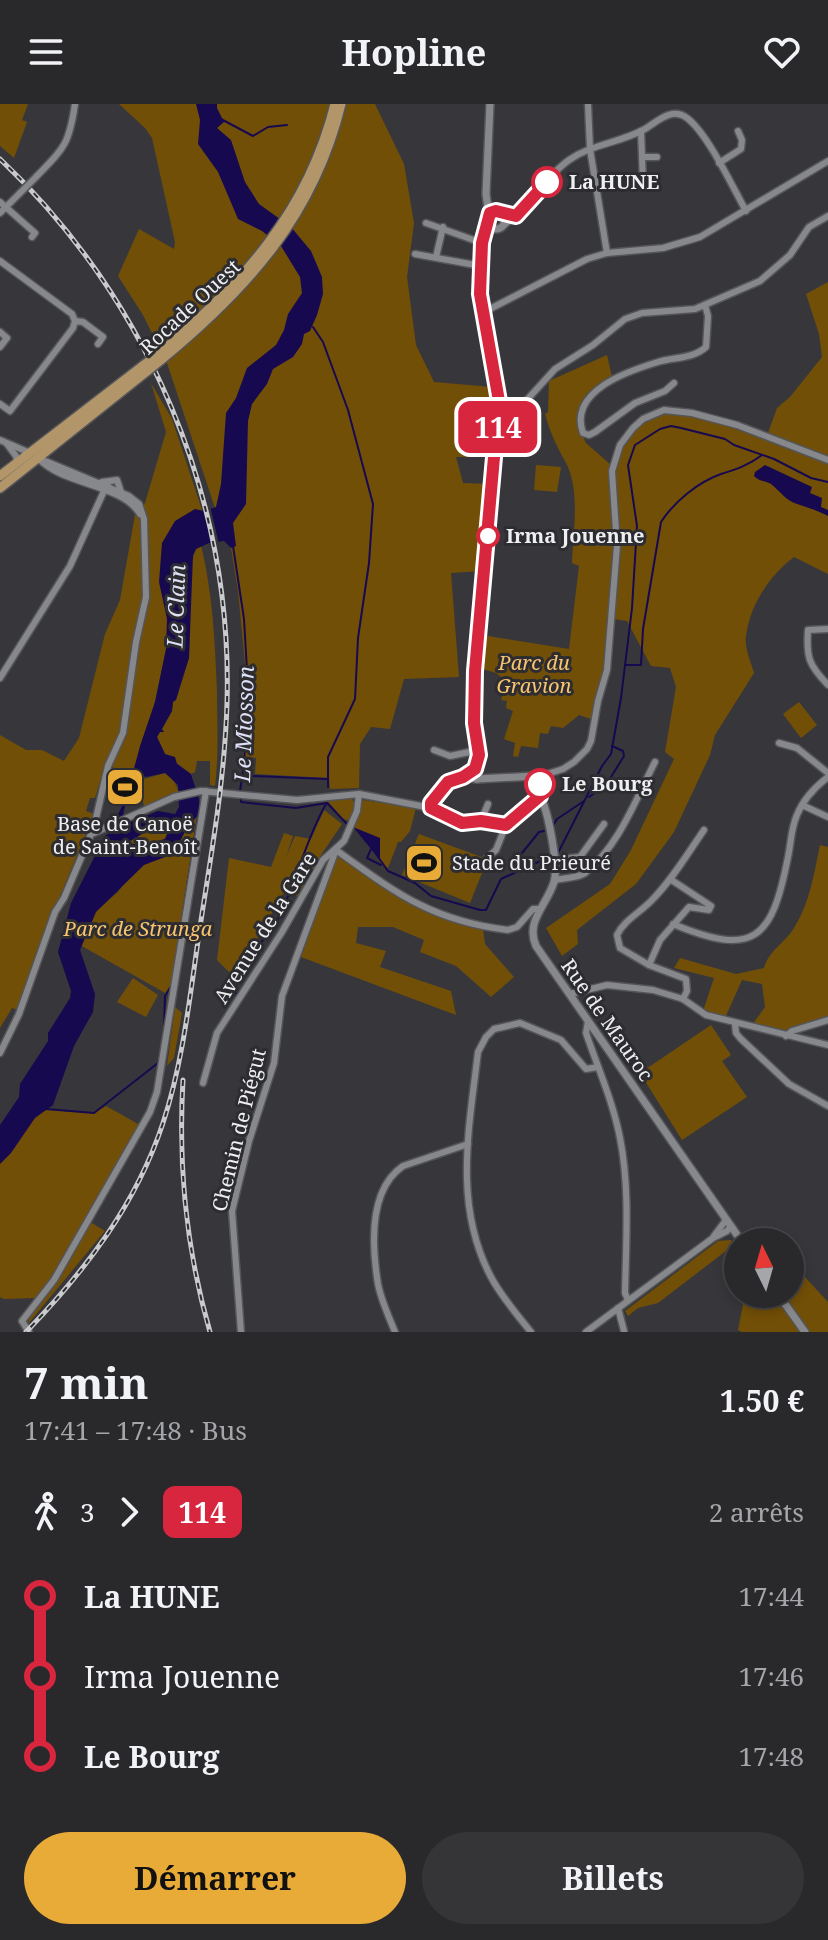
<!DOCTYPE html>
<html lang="fr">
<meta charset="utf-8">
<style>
body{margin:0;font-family:"Noto Serif",serif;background:#353538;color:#f1f3f6;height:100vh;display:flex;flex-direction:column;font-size:30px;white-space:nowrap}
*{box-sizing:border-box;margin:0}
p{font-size:26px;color:#a5a6a9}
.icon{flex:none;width:44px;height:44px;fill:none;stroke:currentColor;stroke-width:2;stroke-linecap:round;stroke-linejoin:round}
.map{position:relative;height:1228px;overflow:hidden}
.side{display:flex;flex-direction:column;background:#29292c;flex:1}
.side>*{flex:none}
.badge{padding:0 16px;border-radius:12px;font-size:28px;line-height:52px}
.needle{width:52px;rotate:355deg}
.controls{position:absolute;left:724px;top:1124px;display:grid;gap:16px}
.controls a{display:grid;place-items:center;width:80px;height:80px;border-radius:50%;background:#29292c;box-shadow:0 4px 12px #0003,0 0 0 2px #454548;font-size:40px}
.map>.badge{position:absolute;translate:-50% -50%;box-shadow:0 0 0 4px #fff}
.legs{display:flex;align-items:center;gap:12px;height:88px;padding:0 24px;font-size:26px}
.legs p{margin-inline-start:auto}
.overview{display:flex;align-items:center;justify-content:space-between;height:136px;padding:0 24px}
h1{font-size:44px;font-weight:700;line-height:60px}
.primary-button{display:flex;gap:16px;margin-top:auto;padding:16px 24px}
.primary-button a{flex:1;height:92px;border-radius:48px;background:#e9ab38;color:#111;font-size:32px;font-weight:700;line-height:92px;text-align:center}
.primary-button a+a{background:#353538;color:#f1f3f6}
ul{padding:0 24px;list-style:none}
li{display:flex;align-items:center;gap:28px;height:80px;font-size:30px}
li i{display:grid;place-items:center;width:12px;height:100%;margin:0 10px;background:currentColor}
li i::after{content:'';width:20px;height:20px;margin:-10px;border:6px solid;border-radius:50%;background:#29292c}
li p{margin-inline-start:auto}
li:first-child i{background:linear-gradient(#0000 50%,currentColor 0)}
li:last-child i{background:linear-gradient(currentColor 50%,#0000 0)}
header{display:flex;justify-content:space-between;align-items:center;height:104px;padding:0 24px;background:#29292c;font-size:36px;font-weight:700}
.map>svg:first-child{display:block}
.green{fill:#724f07}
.water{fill:#17094f;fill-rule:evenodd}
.pier{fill:#37373b}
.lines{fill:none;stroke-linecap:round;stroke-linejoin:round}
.stream{stroke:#17094f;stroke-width:2}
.minor-casing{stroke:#545558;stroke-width:9}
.tertiary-casing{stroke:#545558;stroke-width:10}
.primary-casing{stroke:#545558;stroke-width:12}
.minor{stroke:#87888c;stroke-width:6}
.tertiary{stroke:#87888c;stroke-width:7}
.primary{stroke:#b2966a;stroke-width:9}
.rail-casing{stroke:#cacbcd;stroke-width:5}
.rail{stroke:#2d2d31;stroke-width:2;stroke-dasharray:6;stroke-linecap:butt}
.minor-bridge-casing{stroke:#545558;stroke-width:9;stroke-linecap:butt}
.primary-bridge-casing{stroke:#545558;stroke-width:12;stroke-linecap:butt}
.minor-bridge{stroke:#87888c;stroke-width:6}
.primary-bridge{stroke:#b2966a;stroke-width:9}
.line-1-casing{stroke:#fff;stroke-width:18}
.line-1{stroke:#d7263d;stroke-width:12}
.stop-1-dot{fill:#fff;stroke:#d7263d;stroke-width:4}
.labels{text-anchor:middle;stroke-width:6;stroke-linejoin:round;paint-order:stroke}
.stop-label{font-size:20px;font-weight:bold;fill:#eeeff1;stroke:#2d2d31;text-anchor:start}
.street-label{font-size:20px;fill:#eeeff1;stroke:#2d2d31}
.park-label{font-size:20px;font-style:italic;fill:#f7c470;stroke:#2d2d31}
.poi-label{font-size:20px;fill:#eeeff1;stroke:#2d2d31}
.water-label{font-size:22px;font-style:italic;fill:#dee0f6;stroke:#2d2d31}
</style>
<header><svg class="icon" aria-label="menu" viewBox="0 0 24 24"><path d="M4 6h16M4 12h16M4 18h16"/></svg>Hopline<svg class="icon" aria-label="heart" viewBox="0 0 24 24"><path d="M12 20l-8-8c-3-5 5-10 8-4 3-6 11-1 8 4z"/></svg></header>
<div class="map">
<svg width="828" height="1228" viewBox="0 0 828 1228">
<rect width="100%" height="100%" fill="#37373b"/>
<g class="green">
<path d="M0,0H28L22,16L27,18L14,54L0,42Z"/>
<path d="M119,0H375L404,60L414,119L407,173L416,241L434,278L492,283L495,299L491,353H456L463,379L489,380L481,467L451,469L459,573L404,575L390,625L371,623L360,640L359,684L330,685L329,674L255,670L256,654L243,652L245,560L238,487L231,444L215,404L167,259L143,211L118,172L139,125L174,145L175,138L152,34L145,24Z"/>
<path d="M828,178V470L794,453C769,472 750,501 746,532C744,543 751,558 754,569L715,631L710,651L674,728L636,780L577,826L578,840L562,852L546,824L610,780L631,746L674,655L665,648L676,583L670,564L651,562L627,517L607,514L604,573L595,594L591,615L579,611L563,624L551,622L548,630L540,629L538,644L521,642L518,653L513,652L515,639L504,635L513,607L506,604L507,597L501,596L506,577L496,569L479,564L482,531L569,545L579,462L572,459C573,428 581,385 565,357C556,341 550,328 545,310L548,308L549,277L607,251L612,273L586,290L578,314L580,327L586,339L611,361C644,273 698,308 768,329L777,304L790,293L822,253L819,230L806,190Z"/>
<path d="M151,279L172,315L202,406L172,448L166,545L155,598L132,669L105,661L95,694H90L86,707L94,710L48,821L18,906L12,904L0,924V631L26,646H42L64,657L79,634L105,530L120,496L135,411L145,399L166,328Z"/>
<path d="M536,361L561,363L557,388L534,386Z"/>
<path d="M201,441C213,491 215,539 217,589C217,621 219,651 215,682L210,681V657H197L195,668L191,670L165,650L157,633L172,607L173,598L189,554L191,460L196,445Z"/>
<path d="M799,598L817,621L801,634L783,610Z"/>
<path d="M165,669L173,675L179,688L144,703L142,692L144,675Z"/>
<path d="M351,694L355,699L350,717L343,715L326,695Z"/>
<path d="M363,696L416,704L410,727L401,738H398L388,764L382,761L377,751L353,723Z"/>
<path d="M324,706L342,720L315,760L298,792L283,790L277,796L267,822L231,870L217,856L229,754L271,763L284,729L293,732L286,753L295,732L311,735Z"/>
<path d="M198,712L170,886L167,890L80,841L96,807L118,788L126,777L144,760L173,750L188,722Z"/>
<path d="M162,718L168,728L165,735L143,741L126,739Z"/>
<path d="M419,730L484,754L486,759L470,799L402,771Z"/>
<path d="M820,741L828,743V916L785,927L752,921L765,903L762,880L742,876L725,914L703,907L714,874L674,864L680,854L736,870L764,864C769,846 785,839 794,824C810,798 814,770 820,741Z"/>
<path d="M337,752C387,786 422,812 483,825L485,840L514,873L491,893L456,862L420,848L424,836L393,823H358L356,839L386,847L380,863L451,887L456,911L301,853Z"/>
<path d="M133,874L158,891L146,913L117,898Z"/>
<path d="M175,903L182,909L174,954L167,962Z"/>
<path d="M711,921L731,951L722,957L747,993L682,1036L640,969Z"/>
<path d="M106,1002L140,1021L51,1176L35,1194L4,1195L0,1193V1041L31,1005L94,1009Z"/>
<path d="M90,1118L105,1127L28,1220L29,1214L61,1169Z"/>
<path d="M731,1136L735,1140L658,1199L638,1204L628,1212L625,1207L718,1137Z"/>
<path d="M790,1157L828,1198V1228H742L738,1226L745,1190H790Z"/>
</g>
<g class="water">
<path d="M196,0H217V4L224,18L217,24L231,36L245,78L259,100L291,123L311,147L322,173L323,190L317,211L310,227L304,230L302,240L293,253L273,265L267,280L252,300L248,317L246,400L233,419L236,442L231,444L224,437L209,439L196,445L193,451L189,554L176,596L173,598L172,607L162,625L164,628H160L157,633L165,650L175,653L177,660L191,670C195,685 201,693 200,709L188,722L173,750L144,761L96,808L80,846L95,890L93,908L74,942L53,1001L35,1014L11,1049L0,1060V1021L19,993L20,980L48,937V929L70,894L71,887L58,848L71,799L105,732L119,723L117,712L127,693L140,642L155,598L166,545L167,515L159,478L162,439L175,417L195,405L204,407L216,403L221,380L226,309L236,294L247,264L276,241L284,226L288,210L302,189L300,173L281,142L262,127L238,115L218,68L198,40L200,16ZM165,669L178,681L179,703L175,710L158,707L123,721C121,707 130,686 140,673L138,670L146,673ZM162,718L168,728L165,735L143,741L127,739Z"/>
<path d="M765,361L812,383L810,389L822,394L821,403L828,406V412C817,406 808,404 797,400C786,397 780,387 771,380C764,376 760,378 754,372L755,368Z"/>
<path d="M353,723L380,734V756Z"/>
</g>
<path class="pier" d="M210,402L219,440L212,442L203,403Z"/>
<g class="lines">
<g class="stream">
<path d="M221,15L253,32L268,23L287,21"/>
<path d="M313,223L323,238L348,306L373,400L369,459L358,534L355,595L328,653V683"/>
<path d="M233,442L244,515L248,584L244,661L240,687L241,698L296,704L327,699"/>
<path d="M625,561H641L643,525L661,418C674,398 698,378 721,370C737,365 749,361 762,351"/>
<path d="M245,662L246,668L252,672L327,675"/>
<path d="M589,693L606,681L624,652L623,647L612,642"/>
<path d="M327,699L347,720"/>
<path d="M552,723L557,715L584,697"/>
<path d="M371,745L367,754L381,761"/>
<path d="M558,749L602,662L611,650L621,594L632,504L637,422L628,361L635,341L660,325L671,322L681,324L725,335L734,341L774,355L811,374L828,378"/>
<path d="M376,750L388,767L415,779L431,792L480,806H486L501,775L549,753"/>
<path d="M523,765L518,754L539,728L544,727"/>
<path d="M178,840L198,712"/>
<path d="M236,889L229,883C240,858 267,837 280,811C297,775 306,735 326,700"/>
<path d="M164,925L165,892L171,882"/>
<path d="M46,1005L94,1009L158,959L160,951"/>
</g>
<g class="minor-casing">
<g id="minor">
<path d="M588,0L590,45L607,149"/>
<path d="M641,27L643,78"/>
<path d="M642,53H657"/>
<path d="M719,59L741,45L742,36L738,27"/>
<path d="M36,73C64,44 69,41 75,0"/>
<path d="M0,98L35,129L32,133"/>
<path d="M0,109L20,89"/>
<path d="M504,111L516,112"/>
<path d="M426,119L482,139"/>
<path d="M504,121C529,102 544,74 569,56C592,40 619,39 643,26C656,19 671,2 687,14C708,30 732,82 746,107"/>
<path d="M415,150L481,162"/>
<path d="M436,153L443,123"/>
<path d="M0,157L72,210L75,217L73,224L10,307L0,300"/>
<path d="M484,208L587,155L607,149L663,144L700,133L828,57"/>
<path d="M75,217L83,218L103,233L98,240"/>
<path d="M0,228L7,234L0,243"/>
<path d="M674,279L665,287L635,299L595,328L589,331L583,329C568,287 628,267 658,258C674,253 693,255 706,243L708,212L705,201"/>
<path d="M499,310L514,306L525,298L555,265L593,241L625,215L642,209L695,205L760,177L790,151L809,123L828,112"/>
<path d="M0,336L30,349"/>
<path d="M7,340L16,352L17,358"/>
<path d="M39,355C63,381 122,380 140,410"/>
<path d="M102,378L117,376L121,388"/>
<path d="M828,525L808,526C806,554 809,561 828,581"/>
<path d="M0,574L70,462L104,387L109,383"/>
<path d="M779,639L797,644L828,669"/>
<path d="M434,646L450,652L479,646"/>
<path d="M538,673L563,665L574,658L587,645L591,637L598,597L607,566L617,442L612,367L620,341L633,324L643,315L664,306L692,309L737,321L828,356"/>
<path d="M802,701L828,713"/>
<path d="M481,717L488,700"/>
<path d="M94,729L174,693L201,687L297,696L359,690L431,704"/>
<path d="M485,756L496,746L506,721"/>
<path d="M554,756L580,753L604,720"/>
<path d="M670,775L711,802L709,806L689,803L660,836L649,861L686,875L687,887L683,895"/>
<path d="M555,776C564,774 578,774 585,769C619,742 636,695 655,658"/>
<path d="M673,820C755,854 772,835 788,753C791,739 791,724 797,711C803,696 815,683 828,673"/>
<path d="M649,861L620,844L617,831C624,816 641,808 652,796C672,776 688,749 704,726"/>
<path d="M570,890L607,881L653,886L683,895L706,911L828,941"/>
<path d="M588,917L586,929C598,964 613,998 620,1034C630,1084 626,1138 625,1189L628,1196"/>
<path d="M735,920L736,929L740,934L789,980L828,1002"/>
<path d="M786,932L792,927L828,916"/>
<path d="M0,949L19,910L55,808L64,794L94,723L108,662L123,629L136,538L146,493L144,415L139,400L129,392L38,354"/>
<path d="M203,979L217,929L282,828L323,756L344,737L357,707L359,690"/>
<path d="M714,1132L726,1116"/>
<path d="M618,1204L624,1227"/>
<path d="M29,1228L22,1217L54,1176L150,1008L157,988L206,687"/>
<path d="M241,1228L232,1107L249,1037L274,959L282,892L336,746C396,789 432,817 508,826L517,823L533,805H540"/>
<path d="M395,1228C389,1213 381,1196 378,1180C372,1143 368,1086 403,1062L468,1040"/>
<path d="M531,1228C517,1211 501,1192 491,1173C453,1101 469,1025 478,948L486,933L494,925L520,919L561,936L586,965L598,963"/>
<path d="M586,1228L713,1134L727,1127L731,1122"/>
</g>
</g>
<g class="tertiary-casing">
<g id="tertiary">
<circle cx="496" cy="116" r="9"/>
<path d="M489,111L486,90L490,0"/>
<path d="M463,673L477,675L535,672L539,676L540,692L506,721C479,719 458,718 433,707L431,699L448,678Z"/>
<path d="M477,675L475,665L479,651L474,619L475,567L499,297L480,190L482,139L488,120"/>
<path d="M540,692C548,706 559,763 554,778C547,801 525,817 536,842L742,1138"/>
<path d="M778,1190L805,1228"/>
</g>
</g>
<g class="primary-casing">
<g id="primary">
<path d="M160,249C243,179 308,108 335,0"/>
<path d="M162,255C248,184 314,111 341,0"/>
<path d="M0,372L144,261"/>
<path d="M0,384L147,267"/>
</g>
</g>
<use href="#minor" class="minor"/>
<use href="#tertiary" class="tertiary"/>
<use href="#primary" class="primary"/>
<g class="rail-casing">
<g id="rail">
<path d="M0,55C148,195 233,395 227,599C225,670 213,740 202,810C191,880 185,952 163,1019C136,1101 85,1167 26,1228"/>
<path d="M183,976C178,1061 186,1145 210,1228"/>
</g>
</g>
<use href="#rail" class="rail"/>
<g class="minor-bridge-casing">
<path id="minor-bridge" d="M20,89L36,73"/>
</g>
<g class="primary-bridge-casing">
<g id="primary-bridge">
<path d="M144,261L160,249"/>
<path d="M147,267L162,255"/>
</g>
</g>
<use href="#minor-bridge" class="minor-bridge"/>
<use href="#primary-bridge" class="primary-bridge"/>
</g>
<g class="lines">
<g class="line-1-casing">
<path id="line-1" d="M540,680V692L506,721L481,717L462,719L431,704V699L448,678L463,673L475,665L479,651L474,619L475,567L499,297L480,190L482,139L490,109L496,107L516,112L547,78"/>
</g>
<use href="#line-1" class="line-1"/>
</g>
<defs>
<g id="stadium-square" transform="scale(2)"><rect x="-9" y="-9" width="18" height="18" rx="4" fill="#e9ab38" stroke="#2d2d31"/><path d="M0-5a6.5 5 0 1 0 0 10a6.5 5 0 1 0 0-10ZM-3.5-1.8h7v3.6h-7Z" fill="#111"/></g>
</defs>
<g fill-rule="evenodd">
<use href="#stadium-square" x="125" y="683"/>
<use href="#stadium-square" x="424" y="759"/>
</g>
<g class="stop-1-dot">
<circle cx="547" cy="78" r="14"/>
<circle cx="488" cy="432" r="10"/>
<circle cx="540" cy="680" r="14"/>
</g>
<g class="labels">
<g class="stop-label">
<text x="569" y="85">La HUNE</text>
<text x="506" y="439">Irma Jouenne</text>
<text x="562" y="687">Le Bourg</text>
</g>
<g class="street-label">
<text transform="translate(190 203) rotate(-43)" y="7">Rocade Ouest</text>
<text transform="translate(265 824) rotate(-58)" y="7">Avenue de la Gare</text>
<text transform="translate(607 916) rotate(55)" y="7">Rue de Mauroc</text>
<text transform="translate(239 1026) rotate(-76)" y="7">Chemin de Piégut</text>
</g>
<g class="park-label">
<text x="534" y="566">Parc du<tspan x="534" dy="23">Gravion</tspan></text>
<text x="138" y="832">Parc de Strunga</text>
</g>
<g class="poi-label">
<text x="125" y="727">Base de Canoë<tspan x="125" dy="23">de Saint-Benoît</tspan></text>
<text x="452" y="766" text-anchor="start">Stade du Prieuré</text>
</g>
<g class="water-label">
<text transform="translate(176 502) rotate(-88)" y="8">Le Clain</text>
<text transform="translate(244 620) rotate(-88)" y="8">Le Miosson</text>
</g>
</g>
</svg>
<div class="controls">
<a><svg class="needle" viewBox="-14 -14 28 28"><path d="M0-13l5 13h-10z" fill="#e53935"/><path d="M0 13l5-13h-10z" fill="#a5a6a9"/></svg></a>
</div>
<b class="badge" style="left:498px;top:323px;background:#d7263d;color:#fff">114</b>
</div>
<section class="side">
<div class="overview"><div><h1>7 min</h1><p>17:41 – 17:48 · Bus</p></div><b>1.50 €</b></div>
<div class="legs"><svg class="icon" aria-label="walk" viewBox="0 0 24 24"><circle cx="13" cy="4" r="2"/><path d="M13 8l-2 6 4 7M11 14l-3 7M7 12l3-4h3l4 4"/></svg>3<svg class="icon" aria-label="forward" viewBox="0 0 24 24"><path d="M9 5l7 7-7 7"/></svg><b class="badge" style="background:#d7263d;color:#fff">114</b><p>2 arrêts</p></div>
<ul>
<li><i style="color:#d7263d"></i><b>La HUNE</b><p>17:44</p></li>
<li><i style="color:#d7263d"></i><span>Irma Jouenne</span><p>17:46</p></li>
<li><i style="color:#d7263d"></i><b>Le Bourg</b><p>17:48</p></li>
</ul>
<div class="primary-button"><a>Démarrer</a><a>Billets</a></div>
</section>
